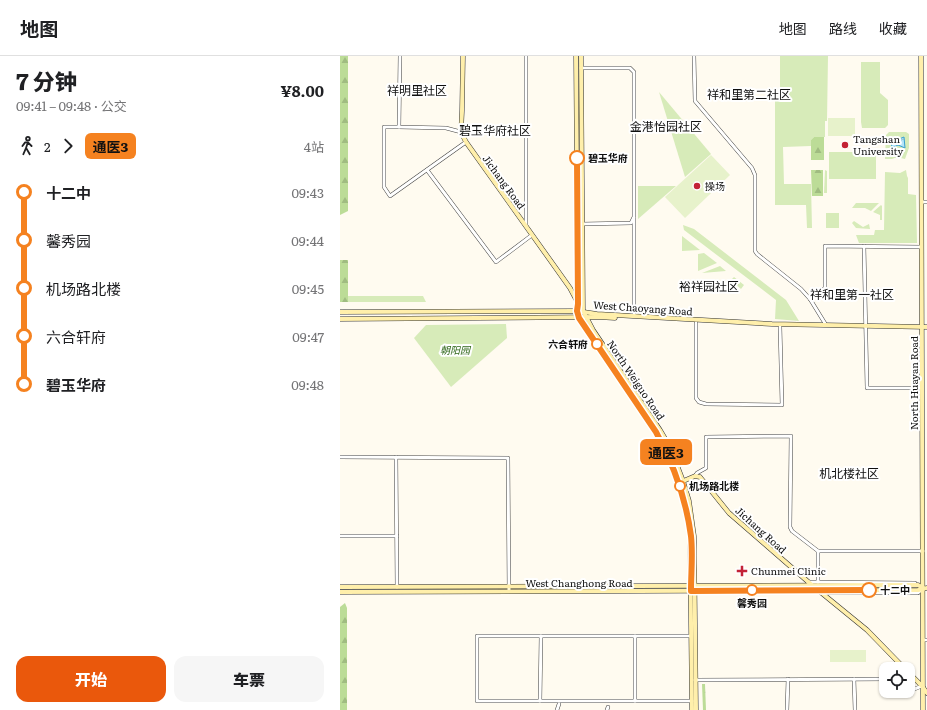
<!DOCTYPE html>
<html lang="zh">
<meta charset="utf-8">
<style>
body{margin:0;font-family:Literata,"Noto Sans SC",serif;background:#f6f6f6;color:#202124;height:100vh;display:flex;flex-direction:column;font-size:15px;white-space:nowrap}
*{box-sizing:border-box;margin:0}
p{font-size:13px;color:#757577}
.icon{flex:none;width:22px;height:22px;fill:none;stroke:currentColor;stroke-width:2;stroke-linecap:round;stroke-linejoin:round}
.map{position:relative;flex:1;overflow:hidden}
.drawer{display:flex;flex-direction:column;background:#fff;width:340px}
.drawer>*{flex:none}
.badge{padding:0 8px;border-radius:6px;font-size:14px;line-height:26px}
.buttons{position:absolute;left:539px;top:606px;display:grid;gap:8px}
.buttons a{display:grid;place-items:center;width:36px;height:36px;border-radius:8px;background:#fff;box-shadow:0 1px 3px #0004;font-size:20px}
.map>.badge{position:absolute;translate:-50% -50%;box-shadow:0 0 0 2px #fff}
.legs{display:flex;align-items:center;gap:6px;height:44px;padding:0 16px;font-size:13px}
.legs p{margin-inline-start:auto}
.headline{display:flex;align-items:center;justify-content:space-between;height:68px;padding:0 16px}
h1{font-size:22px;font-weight:800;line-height:30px}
.primary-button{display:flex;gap:8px;margin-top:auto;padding:8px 16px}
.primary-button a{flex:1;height:46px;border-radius:12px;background:#ea580c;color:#fff;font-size:16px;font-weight:800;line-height:46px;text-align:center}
.primary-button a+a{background:#f6f6f6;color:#202124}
ul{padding:0 16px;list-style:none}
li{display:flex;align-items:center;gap:14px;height:48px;font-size:15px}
li i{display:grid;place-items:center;width:6px;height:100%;margin:0 5px;background:currentColor}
li i::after{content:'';width:10px;height:10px;margin:-5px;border:3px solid;border-radius:50%;background:#fff}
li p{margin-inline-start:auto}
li:first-child i{background:linear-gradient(#0000 50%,currentColor 0)}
li:last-child i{background:linear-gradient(currentColor 50%,#0000 0)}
header{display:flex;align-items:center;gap:24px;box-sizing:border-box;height:56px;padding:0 20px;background:#fff;border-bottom:1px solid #e0e0e0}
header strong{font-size:19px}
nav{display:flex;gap:22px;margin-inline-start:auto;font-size:14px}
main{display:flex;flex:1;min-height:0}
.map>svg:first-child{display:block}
.green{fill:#d7ebb9}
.forest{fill:url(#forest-firs)}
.pitch{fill:#e7f2cb}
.water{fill:url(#water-waves);stroke:#38a0d1}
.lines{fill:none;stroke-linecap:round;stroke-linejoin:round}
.street-casing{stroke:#424242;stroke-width:4}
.secondary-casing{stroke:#313131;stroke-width:5}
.street{stroke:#fff;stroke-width:3}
.secondary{stroke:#ffefab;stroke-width:4}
.line-1-casing{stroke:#fff;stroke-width:9}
.line-1{stroke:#f58220;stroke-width:6}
.poi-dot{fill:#c32236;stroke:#fff;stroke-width:1.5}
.stop-1-dot{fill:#fff;stroke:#f58220;stroke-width:2}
.labels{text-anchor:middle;stroke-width:4;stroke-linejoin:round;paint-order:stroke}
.poi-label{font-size:10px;fill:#0f0f0f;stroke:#fff;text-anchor:start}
.stop-label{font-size:10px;font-weight:bold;fill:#0f0f0f;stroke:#fff;text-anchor:start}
.street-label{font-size:10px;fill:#0f0f0f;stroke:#fff}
.park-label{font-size:10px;font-style:italic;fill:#32691d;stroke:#fff}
.quarter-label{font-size:12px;fill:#0f0f0f;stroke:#fff}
</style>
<header>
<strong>地图</strong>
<nav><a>地图</a><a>路线</a><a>收藏</a></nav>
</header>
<main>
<section class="drawer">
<div class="headline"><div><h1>7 分钟</h1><p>09:41 – 09:48 · 公交</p></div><b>¥8.00</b></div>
<div class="legs"><svg class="icon" aria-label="walk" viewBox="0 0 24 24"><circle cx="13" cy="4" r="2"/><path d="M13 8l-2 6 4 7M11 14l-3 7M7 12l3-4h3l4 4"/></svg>2<svg class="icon" aria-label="forward" viewBox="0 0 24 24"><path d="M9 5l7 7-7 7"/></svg><b class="badge" style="background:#f58220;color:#111">通医3</b><p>4站</p></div>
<ul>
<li><i style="color:#f58220"></i><b>十二中</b><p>09:43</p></li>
<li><i style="color:#f58220"></i><span>馨秀园</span><p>09:44</p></li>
<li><i style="color:#f58220"></i><span>机场路北楼</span><p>09:45</p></li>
<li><i style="color:#f58220"></i><span>六合轩府</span><p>09:47</p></li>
<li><i style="color:#f58220"></i><b>碧玉华府</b><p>09:48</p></li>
</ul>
<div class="primary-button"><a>开始</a><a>车票</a></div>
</section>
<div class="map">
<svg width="587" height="654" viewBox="0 0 587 654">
<defs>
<pattern id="forest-firs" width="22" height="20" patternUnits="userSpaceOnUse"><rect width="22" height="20" fill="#bcdc97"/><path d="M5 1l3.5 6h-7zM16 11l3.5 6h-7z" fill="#a0bc81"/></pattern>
<pattern id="water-waves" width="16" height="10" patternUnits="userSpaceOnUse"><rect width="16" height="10" fill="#b4e4f8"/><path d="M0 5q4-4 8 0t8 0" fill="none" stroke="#9ac2d3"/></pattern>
</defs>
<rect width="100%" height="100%" fill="#fffbf0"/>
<g class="green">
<path d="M440,0H488L487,65H485V81H474L471,84V90L443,91L444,128H471L472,172H467L466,149H435V39L440,38Z"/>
<path d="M521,6H540V37L548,44V69L545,72H522L521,66Z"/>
<path d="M319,36L371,98L345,121Z"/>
<path d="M549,76H566L569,78V92L565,103C560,102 556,101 552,103H545L546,79Z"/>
<rect x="489" y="96" width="47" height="27"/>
<path d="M485,114L487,115V137H484Z"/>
<path d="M566,114L567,120L568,122V138L576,139L577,187H519L516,179H534L535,174H544L545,116L560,117Z"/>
<path d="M298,130H336L298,163Z"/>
<path d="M516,147H539L531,155L525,152H512Z"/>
<path d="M541,149L542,150V164H540V159L533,156Z"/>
<rect x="486" y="157" width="13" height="15"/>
<path d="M514,165L523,171L529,168L530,173L516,172L512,167Z"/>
<path d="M343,169L354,173L446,244L459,265L435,263L436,244L344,174Z"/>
<path d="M342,180L360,194L342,195Z"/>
<path d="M364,197L377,207L358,215V198Z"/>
<path d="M380,210L386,215L362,217Z"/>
<path d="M394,221L404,229L401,233L391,224Z"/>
<path d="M8,240H83L86,246H8Z"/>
<path d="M166,268L167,282L111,331L74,282L86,269Z"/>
</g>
<g class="forest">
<path d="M0,0H8V155L0,159Z"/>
<path d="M474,81H484V104H471V84Z"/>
<path d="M471,114H483V140H472Z"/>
<rect x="0" y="204" width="8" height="42"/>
<path d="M5,547L7,552V654H0V551Z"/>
<path d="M362,628H365L366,654H363Z"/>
</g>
<g class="pitch">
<rect x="488" y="62" width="27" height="18"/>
<path d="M371,99L390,119L345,162L325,141Z"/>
<rect x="490" y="594" width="36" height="12"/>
</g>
<path class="water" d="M564,81L565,92L558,89L552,92L551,84L559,83Z"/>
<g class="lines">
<g class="street-casing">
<g id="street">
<path d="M60,0L59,71L106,72L121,76"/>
<path d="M186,0V170"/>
<path d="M354,0L355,45L412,112L415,119V195L417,198L461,233L470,243L486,269"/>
<path d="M241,12H290L294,16V161L291,167L242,168"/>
<path d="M59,71H44V131L50,140L126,86"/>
<path d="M87,114L156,206L192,179"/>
<path d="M582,146H587"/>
<path d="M294,162V260"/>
<path d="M524,190L527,332H581"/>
<path d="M470,243L485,232V190L581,191"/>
<path d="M356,267V342L359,346L366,348L442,349L440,271"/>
<path d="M0,401L168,402L169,535"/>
<path d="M56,401L57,531"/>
<path d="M355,420L357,417L366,412V381L451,380L450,471L452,475L478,495H583"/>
<path d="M0,480H57"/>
<path d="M478,495V526"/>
<path d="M468,526L575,527"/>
<path d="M481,537H578L581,534"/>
<path d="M295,580V645"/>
<path d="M351,580H137V645H352"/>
<path d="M583,584H587"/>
<path d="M514,623L515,654"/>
<path d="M355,624L546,623"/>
<path d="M568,632L572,634L582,630"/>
<path d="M200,645L201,580"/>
<path d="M217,654L219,648"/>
<path d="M267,654L268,651"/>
<path d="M447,654L448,623"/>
</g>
</g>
<g class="secondary-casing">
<g id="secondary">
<path d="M123,0L122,55L121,76L126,86L230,232L238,247"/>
<path d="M236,0L238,248L237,255L239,262L315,376L325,393L340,428L345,449L350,479L352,654"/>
<path d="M241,0L243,255L253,274L320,374L330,391L343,425L349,445L354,480L356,654"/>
<path d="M581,0L583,654"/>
<path d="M0,256L237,255L257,258L432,268L587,271"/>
<path d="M0,263L258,261L275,262"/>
<path d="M341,426L355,420L360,421L389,457L473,530"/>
<path d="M0,531L578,529L583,532"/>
<path d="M478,534L527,574L565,613"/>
<path d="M0,536L578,534L587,532"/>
<path d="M568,616L582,630L587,637"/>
</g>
</g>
<use href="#street" class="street"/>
<use href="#secondary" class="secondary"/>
</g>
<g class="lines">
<g class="line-1-casing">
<path id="line-1" d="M237,102L238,248L237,255L239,262L316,376C334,409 346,443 351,480C353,498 351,517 351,535L529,534"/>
</g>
<use href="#line-1" class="line-1"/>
</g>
<g class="poi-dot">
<circle cx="505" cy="89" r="4"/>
<circle cx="357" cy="130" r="4"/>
<path d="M400 509h4v4h4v4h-4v4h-4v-4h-4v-4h4z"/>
</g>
<g class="stop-1-dot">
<circle cx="237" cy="102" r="7"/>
<circle cx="257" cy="288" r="5"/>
<circle cx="340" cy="430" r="5"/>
<circle cx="412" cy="534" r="5"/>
<circle cx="529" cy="534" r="7"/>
</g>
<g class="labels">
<g class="poi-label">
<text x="513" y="87">Tangshan<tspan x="513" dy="12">University</tspan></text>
<text x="365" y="134">操场</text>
<text x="411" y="519">Chunmei Clinic</text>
</g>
<g class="stop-label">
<text x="248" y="106">碧玉华府</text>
<text x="248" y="292" text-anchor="end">六合轩府</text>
<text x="349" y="434">机场路北楼</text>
<text x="540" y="538">十二中</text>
<text x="412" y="551" text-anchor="middle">馨秀园</text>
</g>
<g class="street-label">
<text transform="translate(164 126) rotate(54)" y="4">Jichang Road</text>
<text transform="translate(303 252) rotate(4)" y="4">West Chaoyang Road</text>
<text transform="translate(296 324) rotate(56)" y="4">North Weiguo Road</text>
<text transform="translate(574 327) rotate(-90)" y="4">North Huayan Road</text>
<text transform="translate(421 474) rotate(42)" y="4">Jichang Road</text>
<text x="239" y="531">West Changhong Road</text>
</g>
<g class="park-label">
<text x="115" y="298">朝阳园</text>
</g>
<g class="quarter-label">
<text x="77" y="39">祥明里社区</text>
<text x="409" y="43">祥和里第二社区</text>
<text x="326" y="75">金港怡园社区</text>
<text x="155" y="79">碧玉华府社区</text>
<text x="369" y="235">裕祥园社区</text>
<text x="512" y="243">祥和里第一社区</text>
<text x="509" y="422">机北楼社区</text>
</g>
</g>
</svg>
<div class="buttons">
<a><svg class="icon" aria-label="locate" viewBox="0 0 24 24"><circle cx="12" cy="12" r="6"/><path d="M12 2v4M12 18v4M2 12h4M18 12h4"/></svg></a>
</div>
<b class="badge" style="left:326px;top:396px;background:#f58220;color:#111">通医3</b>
</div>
</main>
